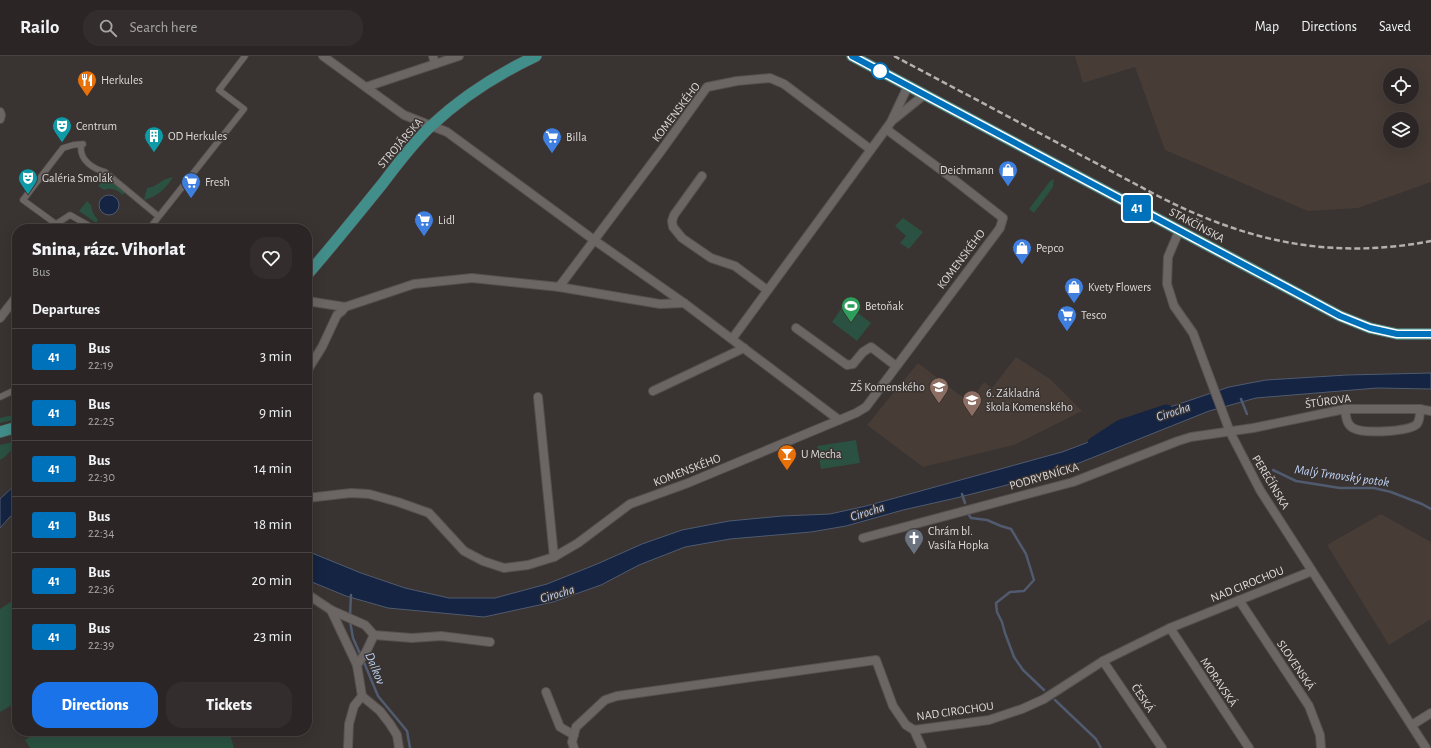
<!DOCTYPE html>
<meta charset="utf-8">
<style>
body{margin:0;font-family:"Alegreya Sans",sans-serif;background:#332e2d;color:#f1f3f6;height:100vh;display:flex;flex-direction:column;font-size:15px;white-space:nowrap}
*{box-sizing:border-box;margin:0}
p{font-size:13px;color:#a6a5a7}
.icon{flex:none;width:22px;height:22px;fill:none;stroke:currentColor;stroke-width:2;stroke-linecap:round;stroke-linejoin:round}
.map{position:relative;flex:1;overflow:hidden}
.sheet{position:absolute;left:12px;top:168px;width:300px;height:512px;display:flex;flex-direction:column;background:#2b2625;border-radius:16px;box-shadow:0 4px 16px #0002,0 0 0 1px #474342}
.sheet>*{flex:none}
.badge{padding:0 8px;border-radius:3px;font-size:14px;line-height:26px}
.controls{position:absolute;left:1383px;top:12px;display:grid;gap:8px}
.controls a{display:grid;place-items:center;width:36px;height:36px;border-radius:50%;background:#2b2625;box-shadow:0 4px 16px #0002,0 0 0 1px #474342;font-size:20px}
.map>.badge{position:absolute;translate:-50% -50%;box-shadow:0 0 0 2px #fff}
h2{padding:0 20px;font-size:15px;line-height:36px}
.round{display:grid;place-items:center;flex:none;width:42px;height:42px;border-radius:16px;background:#332e2d}
.summary{display:flex;align-items:center;justify-content:space-between;height:68px;padding:0 20px}
h1{font-size:19px;font-weight:800;line-height:30px}
.cta{display:flex;gap:8px;margin-top:auto;padding:8px 20px}
.cta a{flex:1;height:46px;border-radius:16px;background:#1a73e8;color:#fff;font-size:16px;font-weight:800;line-height:46px;text-align:center}
.cta a+a{background:#332e2d;color:#f1f3f6}
ul{padding:0;list-style:none}
li{display:flex;align-items:center;gap:12px;height:56px;padding:0 20px;border-top:1px solid #474342}
li div{flex:1}
li b{display:block;font-size:15px}
li em{font-style:normal}
li .badge{min-width:44px;font-weight:700;text-align:center}
header{display:flex;align-items:center;gap:24px;box-sizing:border-box;height:56px;padding:0 20px;background:#2b2625;border-bottom:1px solid #474342}
header strong{font-size:19px}
nav{display:flex;gap:22px;margin-inline-start:auto;font-size:14px}
.search{width:280px;height:36px;background:#332e2d;display:flex;align-items:center;gap:10px;box-sizing:border-box;padding:0 14px;border-radius:16px;color:#a6a5a7;font-size:15px}
.map>svg:first-child{display:block}
.built{fill:#473c36;fill-rule:evenodd}
.green{fill:#2a5141}
.water{fill:#142442;stroke:#515b6f}
.lines{fill:none;stroke-linecap:round;stroke-linejoin:round}
.stream{stroke:#515b6f;stroke-width:2.5}
.river{stroke:#142442;stroke-width:15}
.pedestrian-casing{stroke:#55514f;stroke-width:7}
.minor-casing{stroke:#55514f;stroke-width:10}
.primary-casing{stroke:#55514f;stroke-width:12}
.pedestrian{stroke:#6b6563;stroke-width:5.5}
.minor{stroke:#6b6563;stroke-width:8}
.primary{stroke:#428e8b;stroke-width:11}
.rail{stroke:#b3b0ae;stroke-width:2.5;stroke-dasharray:6 3;stroke-linecap:butt}
.line-casing{stroke:#fff;stroke-width:9}
.line{stroke:#0072bc;stroke-width:6}
.stop-dot{fill:#fff;stroke:#0072bc;stroke-width:2}
.labels{text-anchor:middle;stroke-width:3;stroke-linejoin:round;paint-order:stroke}
.poi-label{font-size:12px;fill:#dedbd9;stroke:#393331;text-anchor:start}
.street-label{font-size:12px;fill:#dedbd9;stroke:#393331}
.water-label{font-size:13px;font-style:italic;fill:#bfd4f7;stroke:#393331}
</style>
<header>
<strong>Railo</strong>
<div class="search"><svg class="icon" aria-label="search" viewBox="0 0 24 24"><circle cx="10" cy="10" r="6"/><path d="M15 15l6 6"/></svg>Search here</div>
<nav><a>Map</a><a>Directions</a><a>Saved</a></nav>
</header>
<div class="map">
<svg width="1431" height="692" viewBox="0 0 1431 692">
<rect width="100%" height="100%" fill="#393331"/>
<g class="built">
<path d="M1075,0H1431V126L1358,152L1308,155L1165,94L1135,11L1083,27ZM1390,19H1412V41H1390ZM1390,63H1412V85H1390Z"/>
<path d="M1016,301L1050,323L1082,355L1014,389L923,411L867,369L918,307L969,346L984,326L992,332Z"/>
<path d="M1381,458L1431,486V563L1389,589L1327,489Z"/>
</g>
<g class="green">
<path d="M106,120L126,135L123,139C117,134 111,131 104,134L98,130Z"/>
<path d="M173,121C167,132 157,141 144,144L147,132C158,131 160,123 173,121Z"/>
<path d="M1054,123L1053,131L1034,157L1029,153L1050,125Z"/>
<path d="M87,145L91,149L93,157L98,164L96,167L79,155Z"/>
<path d="M903,162L923,176L909,193L900,187L906,180L895,170Z"/>
<path d="M845,247L871,267L857,285L832,266Z"/>
<path d="M17,358V363L0,367V362Z"/>
<path d="M856,384L860,407L821,413L817,390Z"/>
<path d="M13,386C14,394 6,400 0,404V389Z"/>
<path d="M17,542V646L0,656V553Z"/>
<path d="M38,675H229L234,692H30L25,684Z"/>
</g>
<g class="water">
<circle cx="109" cy="149" r="10"/>
<path d="M1431,317V333L1377,332L1256,342L1209,355L1054,417L956,442L903,454L846,470L811,476L730,483L685,491L639,509L601,529L553,546L484,561L388,552L346,540L307,524V495L361,517L405,532L449,542H495L547,528L597,508L642,488L682,474L729,465L782,460L830,458L866,450L1062,396L1129,371L1173,350L1229,331L1266,324L1347,319Z"/>
<path d="M17,427V453L0,472V443Z"/>
</g>
<g class="lines">
<g class="stream">
<path d="M1241,343L1247,358"/>
<path d="M1273,414L1296,425L1340,432H1374L1391,436L1422,448L1431,453"/>
<path d="M962,438L965,447"/>
<path d="M967,456L971,462L987,464L1001,470L1011,473L1026,498L1034,524L1024,535L1010,536L996,547L997,556L1002,566L1005,577L1014,601L1023,614L1044,634"/>
<path d="M350,560L351,539"/>
<path d="M350,565L353,582L361,600"/>
<path d="M363,604L378,640L407,675L410,692"/>
<path d="M1055,644L1096,683L1101,692"/>
</g>
<path class="river" d="M1095,388L1121,371L1166,356"/>
<g class="pedestrian-casing">
<g id="pedestrian">
<path d="M83,88L73,89L63,92L23,144L56,168L70,159L95,173"/>
<path d="M81,91C80,105 94,113 105,116L158,160"/>
<path d="M149,173L244,53L219,34L245,0"/>
<path d="M0,341L17,333"/>
</g>
</g>
<g class="minor-casing">
<g id="minor">
<path d="M323,0L404,59L447,76L594,184L684,247L839,364"/>
<path d="M433,0L435,8"/>
<path d="M366,31L459,0"/>
<path d="M0,56L1,59L0,63"/>
<path d="M893,64L924,39"/>
<path d="M702,120L674,159L672,165L673,171L682,182L711,202L735,210L767,234"/>
<path d="M1179,175L1168,201L1167,228L1174,250L1193,277L1230,376L1260,434L1426,692"/>
<path d="M559,231L661,95L707,31L737,25L770,22L784,28L870,93"/>
<path d="M307,245L345,251L414,228L472,222L559,231L660,248L684,247"/>
<path d="M0,262L17,240"/>
<path d="M796,272L847,309L853,308L863,296L871,291L896,310"/>
<path d="M732,283L886,73L891,66L908,30"/>
<path d="M307,315L322,291L337,259L342,255L345,251"/>
<path d="M653,335L744,292"/>
<path d="M538,341L554,501"/>
<path d="M1345,353C1346,360 1346,368 1353,372C1363,378 1409,376 1417,368C1420,364 1420,358 1420,353"/>
<path d="M307,442L351,437L369,438L398,446L429,457L464,495L483,505L504,512L528,509L554,501L578,487L630,448L688,427L856,357L866,351L1000,172L1003,162L948,119L886,73"/>
<path d="M863,482L1073,426L1178,385L1191,381L1253,372L1345,353H1420L1431,355"/>
<path d="M307,538L331,554L357,609L362,640L380,655L390,668L397,679L399,692"/>
<path d="M1239,544L1309,650L1320,679L1321,692"/>
<path d="M331,554L365,569L374,579L412,582L441,580L490,586"/>
<path d="M1170,572L1249,692"/>
<path d="M1103,605L1162,692"/>
<path d="M357,609L366,596L374,579"/>
<path d="M546,636L560,671L574,679"/>
<path d="M1412,669L1431,657"/>
<path d="M914,674L922,692"/>
<path d="M348,692L349,668L354,650L362,640"/>
<path d="M574,692L572,686L576,671L605,644L617,640L876,604L893,650L906,669L914,674L989,664L1022,653L1044,643L1103,605L1170,572L1312,515"/>
</g>
</g>
<g class="primary-casing">
<g id="primary">
<path d="M852,0L1340,260L1370,272L1397,278H1431"/>
<path d="M307,219C333,189 358,158 383,127C398,107 414,86 432,69C463,40 498,18 536,0"/>
<path d="M0,376L17,371"/>
</g>
</g>
<use href="#pedestrian" class="pedestrian"/>
<use href="#minor" class="minor"/>
<use href="#primary" class="primary"/>
<path class="rail" d="M894,0L1158,140C1248,186 1331,204 1431,185"/>
</g>
<g class="lines">
<g class="line-casing">
<path id="line" d="M852,0L1340,260L1370,272L1397,278H1431"/>
</g>
<use href="#line" class="line"/>
</g>
<defs>
<g id="restaurant-pin" transform="scale(1)"><path d="M0 17L-7.5 6A9.5 9.5 0 1 1 7.5 6Z" fill="#e8710a" stroke="#393331"/><path d="M-5-6h1v4h1v-4h1v4h1v-4h1v5L-1.5 .5V6h-2V.5L-5-1ZM5-6V6H3V1.5H1.5Q1.5-4 5-6Z" fill="#fff"/></g>
<g id="theatre-pin" transform="scale(1)"><path d="M0 17L-7.5 6A9.5 9.5 0 1 1 7.5 6Z" fill="#0f9aa8" stroke="#393331"/><path d="M-5-5.5Q0-4 5-5.5V0Q5 5 0 6Q-5 5-5 0ZM-3.3-2.5H-1v1.5H-3.3ZM1-2.5H3.3v1.5H1ZM-2.8 1Q0 5.5 2.8 1Z" fill="#fff"/></g>
<g id="building-pin" transform="scale(1)"><path d="M0 17L-7.5 6A9.5 9.5 0 1 1 7.5 6Z" fill="#0f9aa8" stroke="#393331"/><path d="M-4-6H4V6H1V3H-1V6H-4ZM-2.5-4.3h1.7v1.8h-1.7ZM.8-4.3h1.7v1.8H.8ZM-2.5-1h1.7V.8h-1.7ZM.8-1h1.7V.8H.8Z" fill="#fff"/></g>
<g id="supermarket-pin" transform="scale(1)"><path d="M0 17L-7.5 6A9.5 9.5 0 1 1 7.5 6Z" fill="#3f7fe0" stroke="#393331"/><path d="M-6-5.5h2.5l.6 2H6L4.5 2H-2.5L-4.4-4H-6ZM-1.5 3.2a1.3 1.3 0 1 0 .1 0ZM3 3.2a1.3 1.3 0 1 0 .1 0Z" fill="#fff"/></g>
<g id="shop-pin" transform="scale(1)"><path d="M0 17L-7.5 6A9.5 9.5 0 1 1 7.5 6Z" fill="#3f7fe0" stroke="#393331"/><path d="M-5-2.5h2.3a2.7 3.5 0 0 1 5.4 0H5L5.5 6h-11ZM-1.5-2.5h3a1.5 2.3 0 0 0-3 0Z" fill="#fff"/></g>
<g id="stadium-pin" transform="scale(1)"><path d="M0 17L-7.5 6A9.5 9.5 0 1 1 7.5 6Z" fill="#2e9e5b" stroke="#393331"/><path d="M0-5a6.5 5 0 1 0 0 10a6.5 5 0 1 0 0-10ZM-3.5-1.8h7v3.6h-7Z" fill="#fff"/></g>
<g id="school-pin" transform="scale(1)"><path d="M0 17L-7.5 6A9.5 9.5 0 1 1 7.5 6Z" fill="#8d6e63" stroke="#393331"/><path d="M0-5L7-2L0 1L-7-2ZM-4 1L0 2.5L4 1V4Q0 6-4 4Z" fill="#fff"/></g>
<g id="bar-pin" transform="scale(1)"><path d="M0 17L-7.5 6A9.5 9.5 0 1 1 7.5 6Z" fill="#e8710a" stroke="#393331"/><path d="M-6-5H6L.8 .8V4.5H3.5V6h-7V4.5H-.8V.8Z" fill="#fff"/></g>
<g id="church-pin" transform="scale(1)"><path d="M0 17L-7.5 6A9.5 9.5 0 1 1 7.5 6Z" fill="#6b7280" stroke="#393331"/><path d="M-1.2-6h2.4v3.5h3.3v2.4h-3.3V6h-2.4V-.1h-3.3v-2.4h3.3Z" fill="#fff"/></g>
</defs>
<g fill-rule="evenodd">
<use href="#restaurant-pin" x="87" y="24"/>
<use href="#theatre-pin" x="62" y="70"/>
<use href="#building-pin" x="154" y="80"/>
<use href="#supermarket-pin" x="552" y="81"/>
<use href="#shop-pin" x="1008" y="114"/>
<use href="#theatre-pin" x="28" y="122"/>
<use href="#supermarket-pin" x="191" y="126"/>
<use href="#supermarket-pin" x="424" y="164"/>
<use href="#shop-pin" x="1022" y="192"/>
<use href="#shop-pin" x="1074" y="231"/>
<use href="#stadium-pin" x="851" y="250"/>
<use href="#supermarket-pin" x="1067" y="259"/>
<use href="#school-pin" x="939" y="331"/>
<use href="#school-pin" x="972" y="344"/>
<use href="#bar-pin" x="787" y="398"/>
<use href="#church-pin" x="914" y="482"/>
</g>
<circle class="stop-dot" cx="880" cy="15" r="8"/>
<g class="labels">
<g class="poi-label">
<text x="101" y="28">Herkules</text>
<text x="76" y="74">Centrum</text>
<text x="168" y="84">OD Herkules</text>
<text x="566" y="85">Billa</text>
<text x="994" y="118" text-anchor="end">Deichmann</text>
<text x="42" y="126">Galéria Smolák</text>
<text x="205" y="130">Fresh</text>
<text x="438" y="168">Lidl</text>
<text x="1036" y="196">Pepco</text>
<text x="1088" y="235">Kvety Flowers</text>
<text x="865" y="254">Betoňak</text>
<text x="1081" y="263">Tesco</text>
<text x="925" y="335" text-anchor="end">ZŠ Komenského</text>
<text x="986" y="341">6. Základná<tspan x="986" dy="14">škola Komenského</tspan></text>
<text x="801" y="402">U Mecha</text>
<text x="928" y="479">Chrám bl.<tspan x="928" dy="14">Vasiľa Hopka</tspan></text>
</g>
<g class="street-label">
<text transform="translate(676 56) rotate(-53)" y="4">KOMENSKÉHO</text>
<text transform="translate(400 87) rotate(-49)" y="4">STROJÁRSKA</text>
<text transform="translate(1197 169) rotate(28)" y="4">STAKČÍNSKA</text>
<text transform="translate(961 203) rotate(-53)" y="4">KOMENSKÉHO</text>
<text transform="translate(1328 345) rotate(-8)" y="4">ŠTÚROVA</text>
<text transform="translate(687 414) rotate(-21)" y="4">KOMENSKÉHO</text>
<text transform="translate(1044 420) rotate(-16)" y="4">PODRYBNÍCKA</text>
<text transform="translate(1271 426) rotate(59)" y="4">PEREČÍNSKA</text>
<text transform="translate(1247 528) rotate(-22)" y="4">NAD CIROCHOU</text>
<text transform="translate(1296 609) rotate(56)" y="4">SLOVENSKÁ</text>
<text transform="translate(1219 626) rotate(56)" y="4">MORAVSKÁ</text>
<text transform="translate(1143 642) rotate(56)" y="4">ČESKÁ</text>
<text transform="translate(955 655) rotate(-8)" y="4">NAD CIROCHOU</text>
</g>
<g class="water-label">
<text transform="translate(1173 355) rotate(-18)" y="5">Cirocha</text>
<text transform="translate(1342 419) rotate(8)" y="5">Malý Trnovský potok</text>
<text transform="translate(867 455) rotate(-17)" y="5">Cirocha</text>
<text transform="translate(557 537) rotate(-16)" y="5">Cirocha</text>
<text transform="translate(376 612) rotate(67)" y="5">Dalkov</text>
</g>
</g>
</svg>
<div class="controls">
<a><svg class="icon" aria-label="locate" viewBox="0 0 24 24"><circle cx="12" cy="12" r="6"/><path d="M12 2v4M12 18v4M2 12h4M18 12h4"/></svg></a>
<a><svg class="icon" aria-label="layers" viewBox="0 0 24 24"><path d="M12 4l9 5-9 5-9-5zM3 14l9 5 9-5"/></svg></a>
</div>
<b class="badge" style="left:1137px;top:152px;background:#0072bc;color:#fff">41</b>
<section class="sheet">
<div class="summary"><div><h1>Snina, rázc. Vihorlat</h1><p>Bus</p></div><a class="round"><svg class="icon" aria-label="heart" viewBox="0 0 24 24"><path d="M12 20l-8-8c-3-5 5-10 8-4 3-6 11-1 8 4z"/></svg></a></div>
<h2>Departures</h2>
<ul>
<li><span class="badge" style="background:#0072bc;color:#fff">41</span><div><b>Bus</b><p>22:19</p></div><em>3 min</em></li>
<li><span class="badge" style="background:#0072bc;color:#fff">41</span><div><b>Bus</b><p>22:25</p></div><em>9 min</em></li>
<li><span class="badge" style="background:#0072bc;color:#fff">41</span><div><b>Bus</b><p>22:30</p></div><em>14 min</em></li>
<li><span class="badge" style="background:#0072bc;color:#fff">41</span><div><b>Bus</b><p>22:34</p></div><em>18 min</em></li>
<li><span class="badge" style="background:#0072bc;color:#fff">41</span><div><b>Bus</b><p>22:36</p></div><em>20 min</em></li>
<li><span class="badge" style="background:#0072bc;color:#fff">41</span><div><b>Bus</b><p>22:39</p></div><em>23 min</em></li>
</ul>
<div class="cta"><a>Directions</a><a>Tickets</a></div>
</section>
</div>
